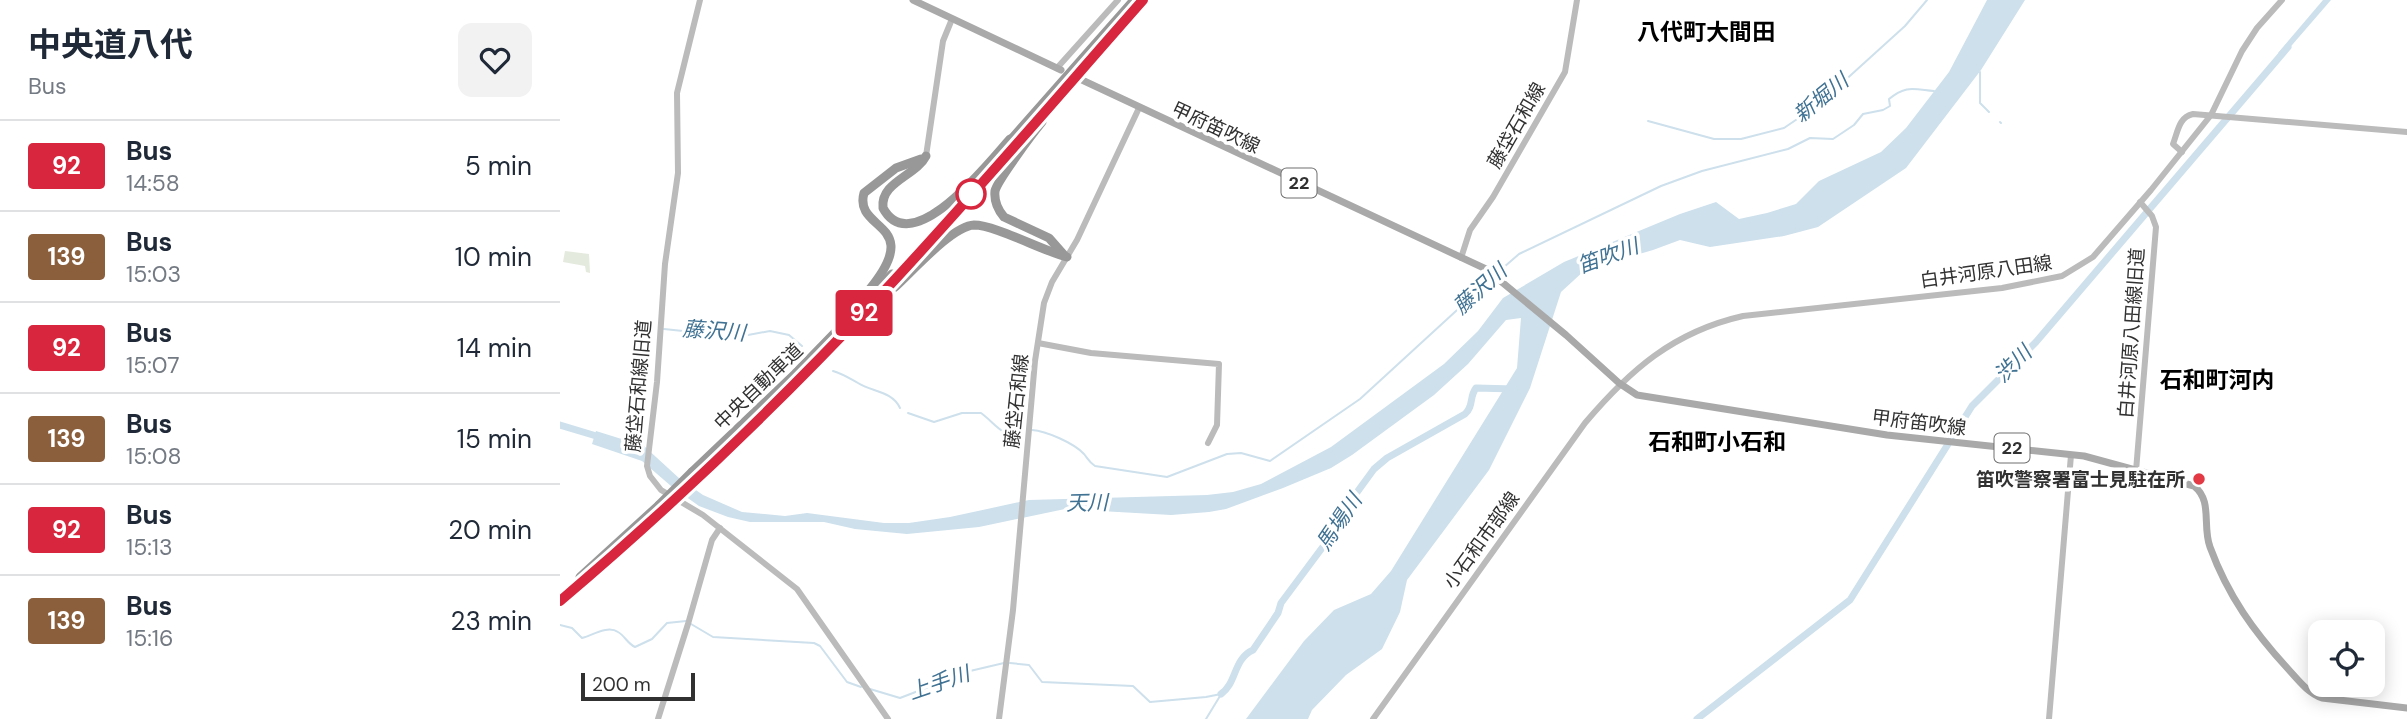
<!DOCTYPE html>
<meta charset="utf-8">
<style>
body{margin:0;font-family:"DM Sans","Noto Sans JP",sans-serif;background:#f2f2f3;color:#1f2937;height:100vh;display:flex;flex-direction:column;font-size:26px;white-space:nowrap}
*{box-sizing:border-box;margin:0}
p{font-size:23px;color:#747a83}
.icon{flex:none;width:38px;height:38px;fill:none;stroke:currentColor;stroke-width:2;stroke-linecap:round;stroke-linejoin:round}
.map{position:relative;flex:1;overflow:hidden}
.sheet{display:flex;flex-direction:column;background:#fff;width:560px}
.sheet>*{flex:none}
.badge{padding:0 14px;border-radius:5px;font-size:24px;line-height:46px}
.fabs{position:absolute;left:1748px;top:620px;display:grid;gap:14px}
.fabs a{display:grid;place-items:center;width:77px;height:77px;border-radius:14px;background:#fff;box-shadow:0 4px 18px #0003;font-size:35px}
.scale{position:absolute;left:21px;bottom:18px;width:114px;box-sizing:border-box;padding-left:7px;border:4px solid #313131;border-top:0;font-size:19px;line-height:24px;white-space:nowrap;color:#313131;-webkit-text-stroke:5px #fff;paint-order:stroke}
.map>.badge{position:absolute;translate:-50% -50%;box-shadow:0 0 0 4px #fff}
.round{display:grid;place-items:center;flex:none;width:74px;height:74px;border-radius:14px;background:#f2f2f3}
.head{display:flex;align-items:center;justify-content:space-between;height:119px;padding:0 28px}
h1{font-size:33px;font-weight:700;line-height:52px}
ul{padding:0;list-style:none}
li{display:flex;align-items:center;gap:21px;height:91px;padding:0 28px;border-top:2px solid #e0e1e3}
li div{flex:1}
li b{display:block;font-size:26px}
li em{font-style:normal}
li .badge{min-width:77px;font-weight:700;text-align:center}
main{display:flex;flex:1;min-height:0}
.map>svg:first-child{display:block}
.green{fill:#e4eadd}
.water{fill:#cde0ec}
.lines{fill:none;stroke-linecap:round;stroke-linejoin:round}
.stream{stroke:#cde0ec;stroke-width:2}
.river{stroke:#cde0ec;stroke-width:7}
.secondary{stroke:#bbb;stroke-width:6}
.primary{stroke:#a9a9a9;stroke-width:7}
.highway{stroke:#989898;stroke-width:9}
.highway-bridge{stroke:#989898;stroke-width:9}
.line-casing{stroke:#fff;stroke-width:16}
.line{stroke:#d7263d;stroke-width:10}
.stop-dot{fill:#fff;stroke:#d7263d;stroke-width:3.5}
.poi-dot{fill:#e23945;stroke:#fff;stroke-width:2.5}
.labels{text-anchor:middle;stroke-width:7;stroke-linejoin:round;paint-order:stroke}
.shield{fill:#fff;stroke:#6f6f6f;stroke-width:2}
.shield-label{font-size:18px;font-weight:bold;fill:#313131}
.street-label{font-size:19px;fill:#313131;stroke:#fff}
.poi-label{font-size:19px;font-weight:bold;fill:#313131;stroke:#fff;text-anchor:end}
.water-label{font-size:21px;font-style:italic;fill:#407293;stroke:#fff}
.quarter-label{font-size:23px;font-weight:bold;fill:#000;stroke:#fff}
</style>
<main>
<section class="sheet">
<div class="head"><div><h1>中央道八代</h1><p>Bus</p></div><a class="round"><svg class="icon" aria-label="heart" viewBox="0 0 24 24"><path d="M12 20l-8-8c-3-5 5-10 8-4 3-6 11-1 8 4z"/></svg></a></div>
<ul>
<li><span class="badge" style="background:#d7263d;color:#fff">92</span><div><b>Bus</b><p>14:58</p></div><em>5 min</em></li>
<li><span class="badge" style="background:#8b5e3c;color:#fff">139</span><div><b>Bus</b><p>15:03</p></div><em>10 min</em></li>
<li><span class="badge" style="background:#d7263d;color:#fff">92</span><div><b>Bus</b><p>15:07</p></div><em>14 min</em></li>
<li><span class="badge" style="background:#8b5e3c;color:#fff">139</span><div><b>Bus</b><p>15:08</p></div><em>15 min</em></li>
<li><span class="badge" style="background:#d7263d;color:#fff">92</span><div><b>Bus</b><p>15:13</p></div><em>20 min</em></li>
<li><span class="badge" style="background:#8b5e3c;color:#fff">139</span><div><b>Bus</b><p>15:16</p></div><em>23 min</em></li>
</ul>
</section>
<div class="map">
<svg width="1847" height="719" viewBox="0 0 1847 719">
<rect width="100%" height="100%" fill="#fff"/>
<path class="green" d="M5,251L29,254L30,273L26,272L25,266L3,262Z"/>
<g class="water">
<path d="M1427,0H1465L1421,70L1346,168L1258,227L1224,236L1150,247L1120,240L1093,250L1025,270L1001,292L970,388L929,470L847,580L840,612L822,649L786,675L752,710L748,719H686L744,641L774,610L811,594L831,571L957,368L961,318L946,320L908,364L874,395L792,455L771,468L723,488L666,509L649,512L611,515L505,509L419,527L347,534L295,529L264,522H190L168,517L139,506L111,486L82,461L32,444L36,431L84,446L120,479L143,495L182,512L225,516L247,513L324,523H349L390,517L469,500L647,495L673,492L701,484L771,447L884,364L918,331L943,298L1004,262L1120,214L1156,202L1179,219L1207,213L1236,204L1259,181L1321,152L1346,128L1389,72Z"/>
<path d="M1763,0H1771L1726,52L1718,53Z"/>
</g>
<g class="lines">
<g class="stream">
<path d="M1420,72V103L1429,112"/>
<path d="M1088,121L1154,139H1181L1224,128L1249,111L1281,84L1345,26L1367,0"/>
<path d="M1440,122L1441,123"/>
<path d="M936,274L959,254L1101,186L1142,171L1228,149L1250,138L1273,139L1294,125L1303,114L1323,110L1330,106L1329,99C1346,85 1353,89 1374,91"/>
<path d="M104,329L123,331L138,327L152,332L188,335L210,331L229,335L242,346"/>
<path d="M273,371C283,374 289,378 298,383C312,392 332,391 340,408"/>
<path d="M348,413L374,422L402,413H421C434,422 443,439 461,434"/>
<path d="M472,430C486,431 514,443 524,454C528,459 529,462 535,466L607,477L667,454L681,453L710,461L800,399L932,278"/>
<path d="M131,624L153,637L254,643L260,646L287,682L301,687"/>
<path d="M0,625L12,628L22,638C33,635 48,625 58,632C65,636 67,643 75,647L92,639L107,623L126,621"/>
<path d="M450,663L469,665L482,682L573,686L590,702L646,697L661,694"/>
<path d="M310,689L340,698L410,671L444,663"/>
<path d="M646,719L660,696"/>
</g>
<g class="river">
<path d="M0,425L43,438"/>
<path d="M661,694C677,683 673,659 693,650L718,613L721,603L765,544L776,521L814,469L827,458L905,414C914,406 909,397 916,388L954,389"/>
<path d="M1137,719L1290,600L1412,406L1476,342L1728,47"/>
</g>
<g class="secondary">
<path d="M140,0L117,93L118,173L105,264L97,382L87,466L90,476L101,490L143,515L237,589L328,719"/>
<path d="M497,68L558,0"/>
<path d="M1622,152L1613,144C1618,131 1619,117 1633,114L1847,132"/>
<path d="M366,156L383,41L392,19"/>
<path d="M901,258L910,230L933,197L1005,72L1017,0"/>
<path d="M478,343L531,353L659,364L657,425L648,443"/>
<path d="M1576,471L1596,227L1592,216L1580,202"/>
<path d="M98,719L128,624L152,540L160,528"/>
<path d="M439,719L453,610L475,361L484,303L492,282L517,240L579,108"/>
<path d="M813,719L1025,423C1070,370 1113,332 1183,316L1442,288L1502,276L1533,257L1591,190L1651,115L1682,51L1697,28L1722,0"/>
<path d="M1489,719L1511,455"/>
</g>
<g class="primary">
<path d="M353,0L501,70"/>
<path d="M522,80L926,269L1006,335L1059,383L1077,395L1327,435L1524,456L1634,486C1653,501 1642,526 1650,547C1668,596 1694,632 1729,670C1739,681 1748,693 1762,698L1847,708"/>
</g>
<g class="highway">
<path d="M482,122C473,133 437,181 435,191C434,201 438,210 444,217L489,238L504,255"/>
<path d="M448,143L574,0"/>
<path d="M366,156C356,176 320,182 323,208C352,262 430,161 450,139"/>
<path d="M334,288C352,272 392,226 414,225C435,225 483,251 507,257"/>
<path d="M309,290C366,221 293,232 304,193L336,168L361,159"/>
<path d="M132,472L235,374L332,274"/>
<path d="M138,480L316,300L583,0"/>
<path d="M20,577L99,505"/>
<path d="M0,601L106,510"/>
</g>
<g class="highway-bridge">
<path d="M99,505L132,472"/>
<path d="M106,510L138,480"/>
</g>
</g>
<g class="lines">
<g class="line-casing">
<path id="line" d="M0,601C111,507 215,407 315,301C407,203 494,101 583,0"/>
</g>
<use href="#line" class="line"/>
</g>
<circle class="stop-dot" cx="411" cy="194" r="14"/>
<circle class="poi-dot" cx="1639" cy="479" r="7"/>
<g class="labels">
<g class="shield">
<rect x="721.5" y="168.5" width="35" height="29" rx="5"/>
<rect x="1434.5" y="433.5" width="35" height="29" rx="5"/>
</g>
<g class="shield-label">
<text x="739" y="189">22</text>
<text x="1452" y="454">22</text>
</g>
<g class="street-label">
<text transform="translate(956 125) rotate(-60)" y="7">藤垈石和線</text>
<text transform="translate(656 127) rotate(25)" y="7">甲府笛吹線</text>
<text transform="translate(1426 271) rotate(-8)" y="7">白井河原八田線</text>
<text transform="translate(1571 333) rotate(-86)" y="7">白井河原八田線旧道</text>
<text transform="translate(78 386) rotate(-85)" y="7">藤垈石和線旧道</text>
<text transform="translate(198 386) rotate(-44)" y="7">中央自動車道</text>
<text transform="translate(456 401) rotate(-84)" y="7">藤垈石和線</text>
<text transform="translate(1359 422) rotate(7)" y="7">甲府笛吹線</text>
<text transform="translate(921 540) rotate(-54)" y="7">小石和市部線</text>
</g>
<g class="poi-label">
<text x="1625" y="486">笛吹警察署富士見駐在所</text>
</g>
<g class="water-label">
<text transform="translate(1261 98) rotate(-39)" y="7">新堀川</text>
<text transform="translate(1048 256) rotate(-20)" y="7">笛吹川</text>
<text transform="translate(920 289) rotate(-42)" y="7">藤沢川</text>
<text transform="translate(154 331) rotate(4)" y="7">藤沢川</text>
<text transform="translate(1453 364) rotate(-45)" y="7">渋川</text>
<text transform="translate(527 503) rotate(-1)" y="7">天川</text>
<text transform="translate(779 522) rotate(-56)" y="7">馬場川</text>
<text transform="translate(379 683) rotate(-19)" y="7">上手川</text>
</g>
<g class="quarter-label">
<text x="1146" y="40">八代町大間田</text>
<text x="1657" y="388">石和町河内</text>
<text x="1157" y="450">石和町小石和</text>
</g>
</g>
</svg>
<div class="fabs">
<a><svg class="icon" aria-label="locate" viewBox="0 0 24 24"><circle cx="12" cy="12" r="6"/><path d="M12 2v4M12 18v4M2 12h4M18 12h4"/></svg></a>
</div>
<div class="scale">200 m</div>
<b class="badge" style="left:304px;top:313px;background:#d7263d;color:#fff">92</b>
</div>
</main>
